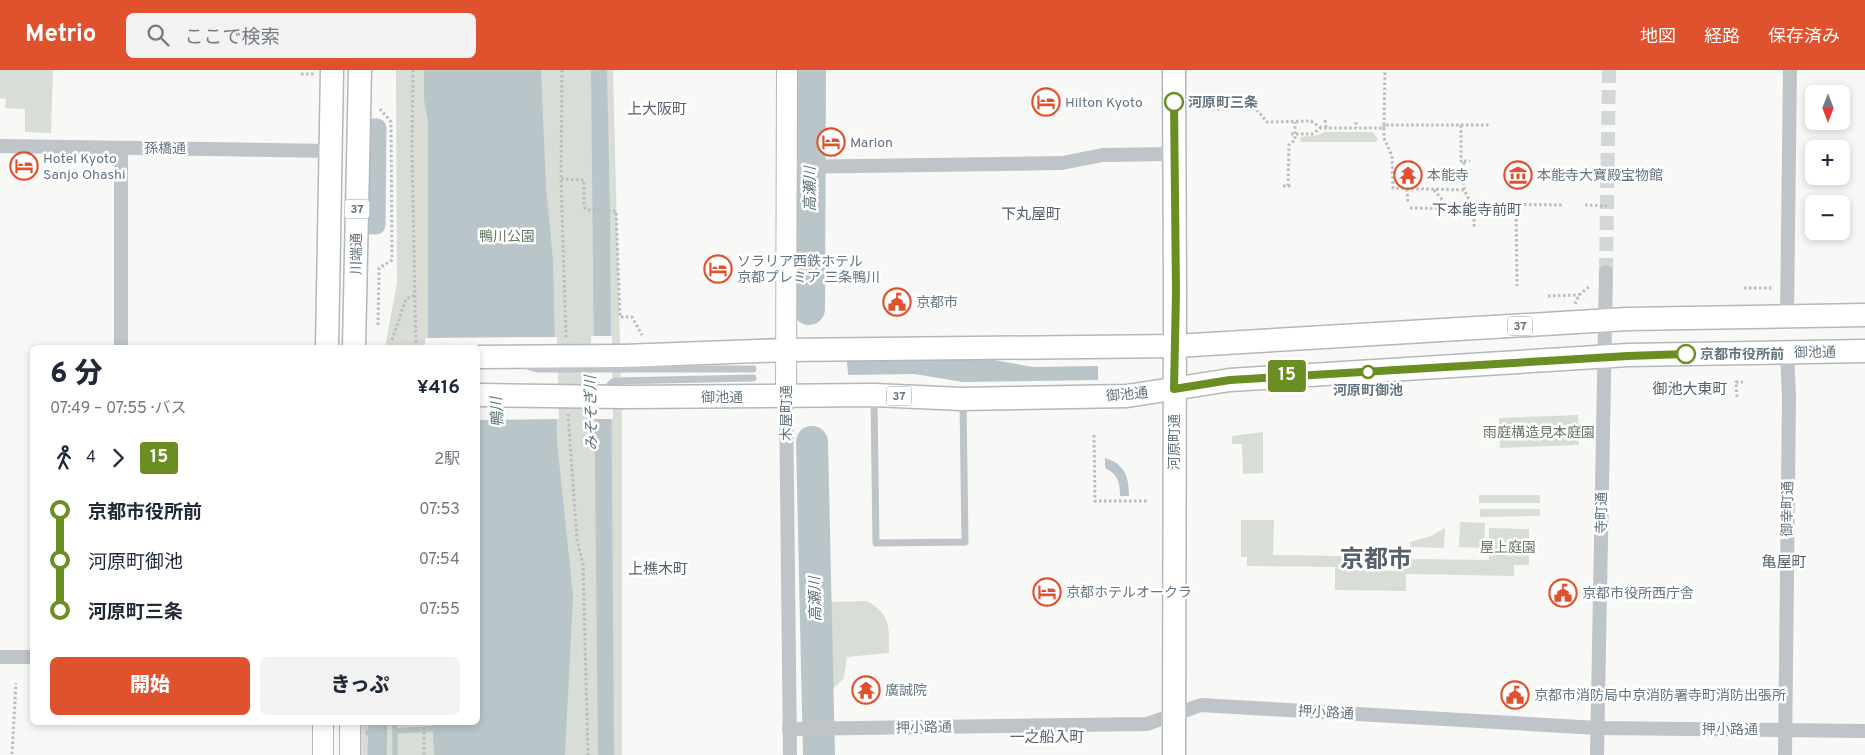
<!DOCTYPE html>
<html lang="ja">
<meta charset="utf-8">
<style>
body{margin:0;font-family:Overpass,"Noto Sans JP",sans-serif;background:#f2f2f3;color:#1f2937;height:100vh;display:flex;flex-direction:column;font-size:19px;white-space:nowrap}
*{box-sizing:border-box;margin:0}
p{font-size:16px;color:#747a83}
.icon{flex:none;width:28px;height:28px;fill:none;stroke:currentColor;stroke-width:2;stroke-linecap:round;stroke-linejoin:round}
.map{position:relative;flex:1;overflow:hidden}
.details{position:absolute;left:30px;top:275px;width:450px;height:380px;display:flex;flex-direction:column;background:#fff;border-radius:8px;box-shadow:0 2px 8px #0003}
.details>*{flex:none}
.badge{padding:0 10px;border-radius:4px;font-size:18px;line-height:32px}
.needle{width:32px;rotate:180deg}
.buttons{position:absolute;left:1805px;top:15px;display:grid;gap:10px}
.buttons a{display:grid;place-items:center;width:45px;height:45px;border-radius:8px;background:#fff;box-shadow:0 2px 8px #0003;font-size:25px}
.map>.badge{position:absolute;translate:-50% -50%;box-shadow:0 0 0 2px #fff}
.legs{display:flex;align-items:center;gap:8px;height:55px;padding:0 20px;font-size:16px}
.legs p{margin-inline-start:auto}
.overview{display:flex;align-items:center;justify-content:space-between;height:85px;padding:0 20px}
h1{font-size:28px;font-weight:800;line-height:38px}
.cta{display:flex;gap:10px;margin-top:auto;padding:10px 20px}
.cta a{flex:1;height:58px;border-radius:8px;background:#e0512e;color:#fff;font-size:20px;font-weight:800;line-height:58px;text-align:center}
.cta a+a{background:#f2f2f3;color:#1f2937}
ul{padding:0 20px;list-style:none}
li{display:flex;align-items:center;gap:18px;height:50px;font-size:19px}
li i{display:grid;place-items:center;width:8px;height:100%;margin:0 6px;background:currentColor}
li i::after{content:'';width:12px;height:12px;margin:-6px;border:4px solid;border-radius:50%;background:#fff}
li p{margin-inline-start:auto}
li:first-child i{background:linear-gradient(#0000 50%,currentColor 0)}
li:last-child i{background:linear-gradient(currentColor 50%,#0000 0)}
header{display:flex;align-items:center;gap:30px;box-sizing:border-box;height:70px;padding:0 25px;background:#e0512e;color:#fff}
header strong{font-size:24px}
nav{display:flex;gap:28px;margin-inline-start:auto;font-size:18px}
.search{width:350px;height:45px;background:#f2f2f3;display:flex;align-items:center;gap:12px;box-sizing:border-box;padding:0 18px;border-radius:8px;color:#747a83;font-size:19px}
.map>svg:first-child{display:block}
.green{fill:#d8ddd5}
.water{fill:#b9c5c9}
.pier{fill:#f8f8f6}
.lines{fill:none;stroke-linecap:round;stroke-linejoin:round}
.stream{stroke:#b9c5c9;stroke-width:5.5}
.canal{stroke:#b9c5c9;stroke-width:19}
.river{stroke:#b9c5c9;stroke-width:32}
.street-tunnel{stroke:#d3d7d8;stroke-width:14;stroke-dasharray:14 7;stroke-linecap:butt}
.secondary-casing{stroke:#b2b8bc;stroke-width:22}
.primary-casing{stroke:#b3b8bc;stroke-width:25}
.path{stroke:#babdc0;stroke-width:3;stroke-dasharray:2.5 2.5;stroke-linecap:butt}
.lane{stroke:#bfc4c8;stroke-width:7}
.street{stroke:#bfc4c8;stroke-width:14}
.secondary{stroke:#fff;stroke-width:20}
.primary{stroke:#fff;stroke-width:22}
.primary-bridge-casing{stroke:#b3b8bc;stroke-width:25;stroke-linecap:butt}
.lane-bridge{stroke:#bfc4c8;stroke-width:7}
.primary-bridge{stroke:#fff;stroke-width:22}
.line-1-casing{stroke:#fff;stroke-width:11}
.line-1{stroke:#6b8e23;stroke-width:8}
.stop-1-dot{fill:#fff;stroke:#6b8e23;stroke-width:2.5}
.labels{text-anchor:middle;stroke-width:5;stroke-linejoin:round;paint-order:stroke}
.shield{fill:#fff;stroke:#929ea6;stroke-width:1}
.shield-label{font-size:12px;font-weight:bold;fill:#647580}
.poi-label{font-size:14px;fill:#647580;stroke:#fff;text-anchor:start}
.stop-label{font-size:14px;font-weight:bold;fill:#647580;stroke:#fff;text-anchor:start}
.street-label{font-size:14px;fill:#647580;stroke:#fff}
.park-label{font-size:14px;fill:#677863;stroke:#fff}
.neighbourhood-label{font-size:15px;fill:#56626b;stroke:#fff}
.water-label{font-size:15px;font-style:italic;fill:#5e747b;stroke:#fff}
.town-label{font-size:24px;font-weight:bold;fill:#56626b;stroke:#fff}
</style>
<header>
<strong>Metrio</strong>
<div class="search"><svg class="icon" aria-label="search" viewBox="0 0 24 24"><circle cx="10" cy="10" r="6"/><path d="M15 15l6 6"/></svg>ここで検索</div>
<nav><a>地図</a><a>経路</a><a>保存済み</a></nav>
</header>
<div class="map">
<svg width="1865" height="685" viewBox="0 0 1865 685">
<rect width="100%" height="100%" fill="#f8f8f6"/>
<g class="green">
<path d="M0,0H53L51,63L25,62V39L5,38L6,29L0,28Z"/>
<path d="M396,0H613L622,356V685H360V653L478,652V278L385,277L397,213Z"/>
<path d="M1324,62H1372L1377,67L1378,70L1375,72H1301L1300,68C1309,64 1315,68 1324,62Z"/>
<path d="M1578,345L1579,375L1500,378L1499,348Z"/>
<path d="M1263,362V403L1243,404L1242,374H1232V366Z"/>
<rect x="1479" y="425" width="61" height="8"/>
<path d="M1480,439H1540V446L1480,447Z"/>
<path d="M1241,450H1274L1273,485L1344,486V500L1404,501V489L1489,490V458L1529,459V495H1514V506L1406,504V521L1335,520V497L1247,496V487H1241Z"/>
<path d="M1460,452L1485,453L1484,478L1459,477Z"/>
<path d="M1445,458L1444,478L1410,477V472L1431,466Z"/>
<path d="M867,531C891,545 889,557 889,583L847,587L844,608L833,619L825,617L823,556L824,532Z"/>
</g>
<g class="water">
<path d="M424,0H541L546,118L553,190L557,372L573,525L565,685H437L435,653L478,652V278L428,277V51L424,30Z"/>
<path d="M591,0H607L610,147L614,685H598Z"/>
<path d="M982,288L1033,297L1098,296V310L963,312L914,304L848,305L847,291Z"/>
<path d="M1105,388C1125,394 1129,407 1129,426H1120C1120,413 1118,404 1105,398Z"/>
</g>
<g class="pier">
<path d="M591,266H612L613,349H591Z"/>
<path d="M557,267L559,349L478,350V278H425V268Z"/>
</g>
<g class="lines">
<g class="stream">
<path d="M435,652L437,685"/>
<path d="M395,661L443,658"/>
<path d="M368,663L381,662"/>
<path d="M377,685L378,652"/>
<path d="M382,685V652"/>
<path d="M395,685V652"/>
</g>
<g class="canal">
<path d="M368,58H377L376,155H371L368,104Z"/>
<path d="M377,685L378,652"/>
</g>
<g class="river">
<path d="M809,239L810,0"/>
<path d="M812,372L819,685"/>
</g>
<path class="street-tunnel" d="M1606,202L1609,0"/>
<g class="secondary-casing">
<g id="secondary">
<path d="M786,326L787,0"/>
<path d="M323,685V652"/>
<path d="M350,685V652"/>
</g>
</g>
<g class="primary-casing">
<g id="primary">
<path d="M327,278L332,0"/>
<path d="M354,278L360,0"/>
<path d="M623,286L786,280L1175,276L1627,249L1865,245"/>
<path d="M624,327L874,325L962,329L1127,326L1230,310L1628,285L1865,281"/>
<path d="M1174,685L1175,222L1174,0"/>
</g>
</g>
<g class="path">
<path d="M413,0L412,83L416,278"/>
<path d="M562,0L561,109L566,268"/>
<path d="M301,4H314"/>
<path d="M1202,39H1256L1267,52L1311,51L1321,58"/>
<path d="M1325,50L1326,58"/>
<path d="M1356,52V58"/>
<path d="M1384,55L1385,0"/>
<path d="M1461,55H1489"/>
<path d="M1384,58V68L1392,86L1393,118L1464,120"/>
<path d="M1291,64H1312L1321,58H1384V55H1461V91H1464C1464,108 1460,122 1474,134L1562,135"/>
<path d="M1464,91H1470"/>
<path d="M561,109L584,110V136L587,140L616,141L620,247H632L642,265"/>
<path d="M1283,116H1291"/>
<path d="M1288,116L1289,75L1295,70V52"/>
<path d="M1407,119L1408,134"/>
<path d="M1434,120L1450,139"/>
<path d="M1474,134V159"/>
<path d="M1516,134L1517,216"/>
<path d="M1585,135L1607,136"/>
<path d="M1410,138L1474,139"/>
<path d="M1744,218H1772"/>
<path d="M1548,226L1579,225"/>
<path d="M1575,234L1579,225L1590,216"/>
<path d="M378,255L379,198L392,190L391,52L380,39"/>
<path d="M392,270L406,229L415,225"/>
<path d="M1737,327L1736,312H1743"/>
<path d="M568,344L577,470L583,494L588,685"/>
<path d="M1094,365L1095,431H1147"/>
<path d="M424,652V685"/>
<path d="M12,684L16,613"/>
<path d="M385,685V652"/>
</g>
<g class="lane">
<path d="M624,299H753"/>
<path d="M606,324C608,318 609,313 615,311L753,308"/>
<path d="M874,328L876,473L965,472L963,332"/>
</g>
<g class="street">
<path d="M0,76L331,81"/>
<path d="M787,97L1062,93L1103,85L1174,84"/>
<path d="M1787,246L1790,0"/>
<path d="M121,278V78"/>
<path d="M786,326L790,685"/>
<path d="M0,587H32"/>
<path d="M789,659L1147,654L1201,635L1598,658L1865,661"/>
<path d="M1597,685L1606,202"/>
<path d="M1785,685L1789,327L1787,282"/>
</g>
<use href="#secondary" class="secondary"/>
<use href="#primary" class="primary"/>
<g class="primary-bridge-casing">
<g id="primary-bridge">
<path d="M478,287L623,286"/>
<path d="M478,325L624,327"/>
</g>
</g>
<path class="lane-bridge" d="M527,296L537,299H624"/>
<use href="#primary-bridge" class="primary-bridge"/>
</g>
<g class="lines">
<g class="line-1-casing">
<path id="line-1" d="M1174,32L1176,222L1174,319L1230,310L1628,286L1686,284"/>
</g>
<use href="#line-1" class="line-1"/>
</g>
<defs>
<g id="hotel-ring" transform="scale(1.4375)"><circle r="9.5" fill="#fff" stroke="#e0512e" stroke-width="1.5"/><path d="M-6-4.5h1.5V1H6V5H4.5V3h-9V5H-6ZM-4 0a1.8 1.8 0 1 1 3.6 0ZM.5 0V-2.5h3Q6-2.5 6 0Z" fill="#e0512e"/></g>
<g id="temple-ring" transform="scale(1.4375)"><circle r="9.5" fill="#fff" stroke="#e0512e" stroke-width="1.5"/><path d="M0-6L5-2H3V0L6.5 2.5H4V6H1.5V3h-3V6H-4V2.5H-6.5L-3 0V-2H-5Z" fill="#e0512e"/></g>
<g id="museum-ring" transform="scale(1.4375)"><circle r="9.5" fill="#fff" stroke="#e0512e" stroke-width="1.5"/><path d="M0-6L6-3V-2H-6V-3ZM-5-1h2V3h-2ZM-1-1h2V3h-2ZM3-1h2V3H3ZM-6 4H6V6H-6Z" fill="#e0512e"/></g>
<g id="civic-ring" transform="scale(1.4375)"><circle r="9.5" fill="#fff" stroke="#e0512e" stroke-width="1.5"/><path d="M-.6-6.5H3V-4.5H.6V-3L4-1V1h2V6H-6V1h2V-1L-.6-3ZM-1.2 2.5V6h2.4V2.5Z" fill="#e0512e"/></g>
</defs>
<g fill-rule="evenodd">
<use href="#hotel-ring" x="1046" y="32"/>
<use href="#hotel-ring" x="831" y="72"/>
<use href="#hotel-ring" x="24" y="96"/>
<use href="#temple-ring" x="1408" y="105"/>
<use href="#museum-ring" x="1518" y="105"/>
<use href="#hotel-ring" x="718" y="199"/>
<use href="#civic-ring" x="897" y="232"/>
<use href="#hotel-ring" x="1047" y="522"/>
<use href="#civic-ring" x="1563" y="523"/>
<use href="#temple-ring" x="866" y="620"/>
<use href="#civic-ring" x="1515" y="625"/>
</g>
<g class="stop-1-dot">
<circle cx="1174" cy="32" r="9"/>
<circle cx="1686" cy="284" r="9"/>
<circle cx="1368" cy="302" r="6"/>
</g>
<g class="labels">
<g class="shield">
<rect x="344.5" y="129.5" width="25" height="19" rx="4"/>
<rect x="1507.5" y="246.5" width="25" height="19" rx="4"/>
<rect x="886.5" y="316.5" width="25" height="19" rx="4"/>
</g>
<g class="shield-label">
<text x="357" y="143">37</text>
<text x="1520" y="260">37</text>
<text x="899" y="330">37</text>
</g>
<g class="poi-label">
<text x="1065" y="37">Hilton Kyoto</text>
<text x="850" y="77">Marion</text>
<text x="43" y="93">Hotel Kyoto<tspan x="43" dy="16">Sanjo Ohashi</tspan></text>
<text x="1427" y="110">本能寺</text>
<text x="1537" y="110">本能寺大寶殿宝物館</text>
<text x="737" y="196">ソラリア西鉄ホテル<tspan x="737" dy="16">京都プレミア 三条鴨川</tspan></text>
<text x="916" y="237">京都市</text>
<text x="1066" y="527">京都ホテルオークラ</text>
<text x="1582" y="528">京都市役所西庁舎</text>
<text x="885" y="625">廣誠院</text>
<text x="1534" y="630">京都市消防局中京消防署寺町消防出張所</text>
</g>
<g class="stop-label">
<text x="1188" y="37">河原町三条</text>
<text x="1700" y="289">京都市役所前</text>
<text x="1368" y="325" text-anchor="middle">河原町御池</text>
</g>
<g class="street-label">
<text x="165" y="83">孫橋通</text>
<text transform="translate(356 184) rotate(-89)" y="5">川端通</text>
<text transform="translate(1815 282) rotate(-1)" y="5">御池通</text>
<text transform="translate(1127 324) rotate(-5)" y="5">御池通</text>
<text x="722" y="332">御池通</text>
<text transform="translate(786 343) rotate(-90)" y="5">木屋町通</text>
<text transform="translate(1174 372) rotate(-90)" y="5">河原町通</text>
<text transform="translate(1787 439) rotate(-89)" y="5">御幸町通</text>
<text transform="translate(1601 443) rotate(-89)" y="5">寺町通</text>
<text transform="translate(1326 642) rotate(3)" y="5">押小路通</text>
<text transform="translate(924 657) rotate(-1)" y="5">押小路通</text>
<text x="1730" y="664">押小路通</text>
</g>
<g class="park-label">
<text x="507" y="171">鴨川公園</text>
<text x="1539" y="367">雨庭構造見本庭園</text>
<text x="1508" y="482">屋上庭園</text>
</g>
<g class="neighbourhood-label">
<text x="657" y="44">上大阪町</text>
<text x="1477" y="145">下本能寺前町</text>
<text x="1031" y="149">下丸屋町</text>
<text x="1690" y="324">御池大東町</text>
<text x="1784" y="497">亀屋町</text>
<text x="658" y="504">上樵木町</text>
<text x="1047" y="672">一之船入町</text>
</g>
<g class="water-label">
<text transform="translate(810 119) rotate(-90)" y="5">高瀬川</text>
<text transform="translate(497 342) rotate(-93)" y="5">鴨川</text>
<text transform="translate(591 343) rotate(-91)" y="5">みそそぎ川</text>
<text transform="translate(815 529) rotate(-91)" y="5">高瀬川</text>
</g>
<g class="town-label">
<text x="1376" y="497">京都市</text>
</g>
</g>
</svg>
<div class="buttons">
<a><svg class="needle" viewBox="-14 -14 28 28"><path d="M0-13l5 13h-10z" fill="#e53935"/><path d="M0 13l5-13h-10z" fill="#747a83"/></svg></a>
<a>+</a>
<a>−</a>
</div>
<b class="badge" style="left:1287px;top:306px;background:#6b8e23;color:#fff">15</b>
<section class="details">
<div class="overview"><div><h1>6 分</h1><p>07:49 – 07:55 · バス</p></div><b>¥416</b></div>
<div class="legs"><svg class="icon" aria-label="walk" viewBox="0 0 24 24"><circle cx="13" cy="4" r="2"/><path d="M13 8l-2 6 4 7M11 14l-3 7M7 12l3-4h3l4 4"/></svg>4<svg class="icon" aria-label="forward" viewBox="0 0 24 24"><path d="M9 5l7 7-7 7"/></svg><b class="badge" style="background:#6b8e23;color:#fff">15</b><p>2駅</p></div>
<ul>
<li><i style="color:#6b8e23"></i><b>京都市役所前</b><p>07:53</p></li>
<li><i style="color:#6b8e23"></i><span>河原町御池</span><p>07:54</p></li>
<li><i style="color:#6b8e23"></i><b>河原町三条</b><p>07:55</p></li>
</ul>
<div class="cta"><a>開始</a><a>きっぷ</a></div>
</section>
</div>
